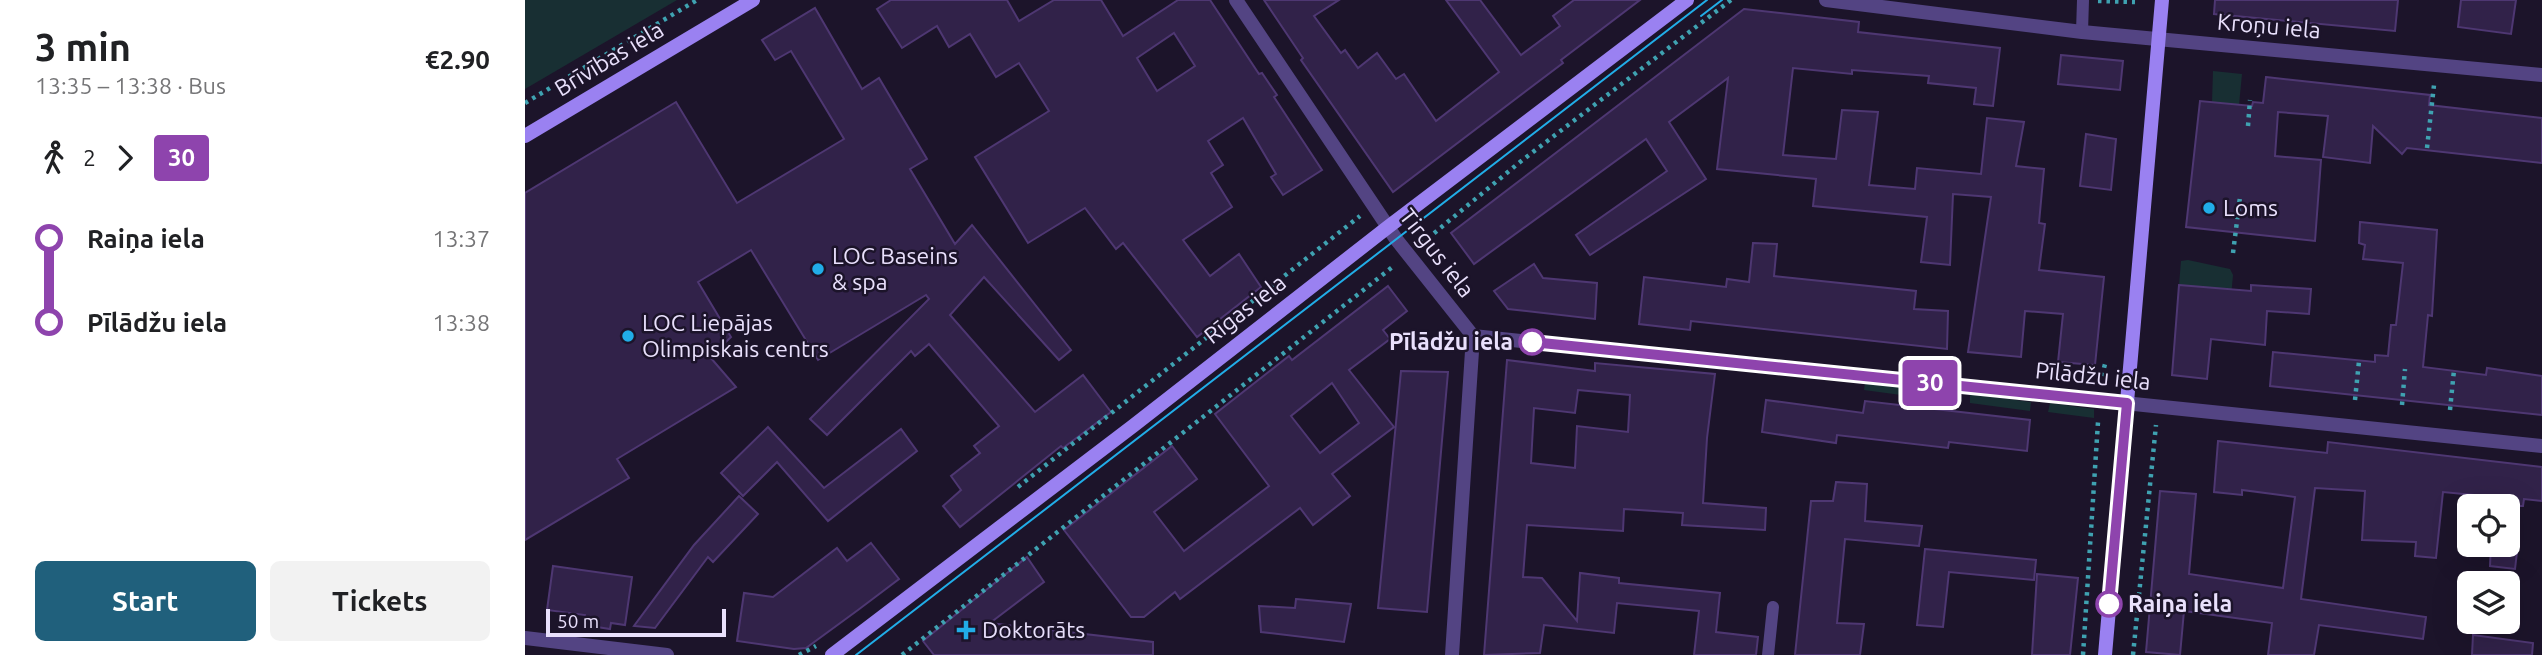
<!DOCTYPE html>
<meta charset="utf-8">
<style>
body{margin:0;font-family:Ubuntu,sans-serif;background:#f2f2f2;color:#202124;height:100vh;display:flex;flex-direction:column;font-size:26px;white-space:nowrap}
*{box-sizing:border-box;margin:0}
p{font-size:23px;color:#757577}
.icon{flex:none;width:38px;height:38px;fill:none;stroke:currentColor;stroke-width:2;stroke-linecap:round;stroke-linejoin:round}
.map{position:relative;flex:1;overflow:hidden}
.panel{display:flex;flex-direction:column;background:#fff;width:525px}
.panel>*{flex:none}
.badge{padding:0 14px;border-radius:5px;font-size:24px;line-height:46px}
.buttons{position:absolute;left:1932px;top:494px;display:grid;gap:14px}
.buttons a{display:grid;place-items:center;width:63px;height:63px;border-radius:10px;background:#fff;box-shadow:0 7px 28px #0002;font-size:35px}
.scale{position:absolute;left:21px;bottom:18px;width:180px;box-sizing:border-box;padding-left:7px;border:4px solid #e9e0fc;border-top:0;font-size:19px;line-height:24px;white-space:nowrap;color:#e9e0fc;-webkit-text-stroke:5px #1c142a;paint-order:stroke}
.map>.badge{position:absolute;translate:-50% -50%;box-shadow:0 0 0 4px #fff}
.legs{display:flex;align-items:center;gap:10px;height:77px;padding:0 35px;font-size:23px}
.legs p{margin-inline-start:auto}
.summary{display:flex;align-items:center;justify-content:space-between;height:119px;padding:0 35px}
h1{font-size:38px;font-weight:700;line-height:52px}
.action{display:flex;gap:14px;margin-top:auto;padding:14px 35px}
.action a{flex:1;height:80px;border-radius:10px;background:#20607c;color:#fff;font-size:28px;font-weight:700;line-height:80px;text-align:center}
.action a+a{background:#f2f2f2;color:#202124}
ul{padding:0 35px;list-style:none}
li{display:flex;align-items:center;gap:24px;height:84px;font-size:26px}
li i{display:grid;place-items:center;width:10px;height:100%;margin:0 9px;background:currentColor}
li i::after{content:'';width:18px;height:18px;margin:-9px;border:5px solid;border-radius:50%;background:#fff}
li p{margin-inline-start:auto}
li:first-child i{background:linear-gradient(#0000 50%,currentColor 0)}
li:last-child i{background:linear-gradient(currentColor 50%,#0000 0)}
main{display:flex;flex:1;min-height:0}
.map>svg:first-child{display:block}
.green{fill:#182f33}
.building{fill:#312249;stroke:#4e3772;stroke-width:2;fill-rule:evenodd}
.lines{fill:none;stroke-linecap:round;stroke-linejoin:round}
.path{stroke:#3fa2b1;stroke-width:4.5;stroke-dasharray:3.5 5;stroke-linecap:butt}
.lane{stroke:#534483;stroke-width:12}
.street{stroke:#534483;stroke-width:14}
.secondary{stroke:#9a81f1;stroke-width:14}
.tram{stroke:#21ade7;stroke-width:2}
.line-1-casing{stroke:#fff;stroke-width:16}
.line-1{stroke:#8e44ad;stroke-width:10}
.poi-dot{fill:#21ade7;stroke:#1c142a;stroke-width:2.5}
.stop-1-dot{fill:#fff;stroke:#8e44ad;stroke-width:3.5}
.labels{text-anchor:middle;stroke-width:5;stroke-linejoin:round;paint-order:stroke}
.street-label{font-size:23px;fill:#e9e0fc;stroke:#1c142a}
.poi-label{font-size:23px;fill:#e9e0fc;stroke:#1c142a;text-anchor:start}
.stop-label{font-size:23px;font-weight:bold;fill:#e9e0fc;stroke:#1c142a;text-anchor:end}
</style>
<main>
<section class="panel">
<div class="summary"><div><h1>3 min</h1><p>13:35 – 13:38 · Bus</p></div><b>€2.90</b></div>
<div class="legs"><svg class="icon" aria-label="walk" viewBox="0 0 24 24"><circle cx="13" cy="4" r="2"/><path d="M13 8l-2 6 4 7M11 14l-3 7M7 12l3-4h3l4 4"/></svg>2<svg class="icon" aria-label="forward" viewBox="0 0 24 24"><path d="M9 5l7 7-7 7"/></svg><b class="badge" style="background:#8e44ad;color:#fff">30</b></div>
<ul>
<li><i style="color:#8e44ad"></i><b>Raiņa iela</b><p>13:37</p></li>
<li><i style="color:#8e44ad"></i><b>Pīlādžu iela</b><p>13:38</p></li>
</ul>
<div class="action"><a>Start</a><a>Tickets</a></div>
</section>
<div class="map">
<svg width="2017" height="655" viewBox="0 0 2017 655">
<rect width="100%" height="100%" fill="#1c142a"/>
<g class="green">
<path d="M0,0H152L0,89Z"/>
<path d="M1688,71L1717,74L1714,105L1687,102Z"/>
<path d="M1663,260L1705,269L1708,275L1704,318L1654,285L1656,261Z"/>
<path d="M1340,382L1429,394L1428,402L1339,390Z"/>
<path d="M1445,394L1506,402L1505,411L1445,403Z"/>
<path d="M1525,403L1569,409V418L1523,412Z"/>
</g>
<g class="building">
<path d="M366,0H482L494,21L529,0H576L598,36L653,0H685L734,74L737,73L752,95L749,97L797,170L758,195L746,177L751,174L718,118L683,141L698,165L686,173L707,207L658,240L685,276L714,254L736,287L672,337L598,243L591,249L560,208L503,243L450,157L524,111L494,63L471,77L445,34L424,47L412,26L377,48L352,9ZM649,33L670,66L632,91L612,58Z"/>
<path d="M739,0H814L789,16L816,53L820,50L833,68L852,53L871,79L879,74L911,121L974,72L921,0H955L996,55L1035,26L1028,16L1049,0H1115L1036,60L1038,63L868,192L776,60L778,58Z"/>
<path d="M1690,0H1873L1870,31L1689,14Z"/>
<path d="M1936,0H1991L1986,34L1933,27Z"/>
<path d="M290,8L337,89L354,78L402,159L385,169L430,244L447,225L546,350L534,360L459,277L425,315L510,412L558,375L586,412L538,448L536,446L435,527L418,506L436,490L426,476L455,453L449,446L474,426L404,344L390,356L386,351L302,435L285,419L404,299L401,295L293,360L226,250L173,282L206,337L185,357L211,387L92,459L104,478L0,540V193L151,102L212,203L319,139L266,51L250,60L237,40Z"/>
<path d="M1219,9L1334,22L1333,32L1475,48L1468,106L1449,104L1451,88L1403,83L1404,76L1327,70V74L1268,68L1258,155L1311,159L1317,110L1353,112L1344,185L1390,189L1392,168L1456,174L1462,118L1499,122L1491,166L1519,169L1514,223L1520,224L1514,270L1579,277L1570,365L1533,362L1538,314L1500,311L1496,357L1443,352L1466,197L1428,194L1425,265L1396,262L1402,217L1288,206L1291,179L1192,169L1203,78L1144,122L1181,179L1065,255L1051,235L1142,171L1121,139L949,264L926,233Z"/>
<path d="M1536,55L1598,61L1595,90L1533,84Z"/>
<path d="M1741,77L1905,95L1904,105L2017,118V163L1882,148L1877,154L1848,126L1845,163L1798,157L1803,116L1753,112L1750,156L1796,160L1790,241L1661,227L1675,101L1727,106L1728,102L1738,103Z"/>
<path d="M1561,134L1591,139L1586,190L1555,186Z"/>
<path d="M1835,222L1912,230L1907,316L1903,315L1898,367L1961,375L1962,368L2017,376V415L1745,386L1748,352L1850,362V355L1863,356L1866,325H1871L1878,263L1838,259L1840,245L1834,243Z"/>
<path d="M1228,243L1252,244L1249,276L1391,291L1389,309L1423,311L1422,349L1166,321L1165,330L1114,324L1119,277L1201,287L1202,279L1224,282Z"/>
<path d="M1009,264L1018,278L1072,283L1070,319L983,309L969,291Z"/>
<path d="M1654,285L1726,291V285L1786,289L1784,314L1742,311L1740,345L1686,339L1682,379L1647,375Z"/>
<path d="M863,286L882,311L858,330L865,339L824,370L869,427L807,474L825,496L788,525L775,508L655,599L650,592L619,617H606L539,530L647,446L672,479L629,512L659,551L744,486L690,414L764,356L767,360ZM807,383L834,423L795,453L766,416Z"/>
<path d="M982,360L1070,371V363L1190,374L1182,438L1178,503L1241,508L1240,530L1157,525L1158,513L1099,509L1098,531L1002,525L998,577L1017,578L1052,621L1055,573L1094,578V583L1195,593L1191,632L1233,637L1231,655H1169L1174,611L1092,603L1089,633L1019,625L1015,653L959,655ZM1053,390L1105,395L1103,432L1052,426L1050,468L1006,463L1009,408L1050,413Z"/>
<path d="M876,371L923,372L902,612L853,608Z"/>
<path d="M1241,400L1338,413L1340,401L1505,420L1502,451L1424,442L1423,448L1312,435L1311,443L1237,432Z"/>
<path d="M243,427L299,488L376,429L392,451L303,521L252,462L218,496L196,473Z"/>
<path d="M1693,441L1802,453L1803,442L2017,467V501L1999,499L1998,506H1969L1970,497L1918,492L1911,558L1890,556L1891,542L1837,540L1840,491L1790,488L1776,599L1901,617L1898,639L1794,625L1789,655H1743L1747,623L1659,611L1655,655L1621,652L1635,491L1671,494L1664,574L1758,588L1770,497L1717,490V495L1689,492Z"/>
<path d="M1311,482L1342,484L1340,521L1397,526L1394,546L1320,539L1312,623L1339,624L1335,655H1270L1286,501H1308Z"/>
<path d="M214,496L233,514L188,562L183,557L130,628L109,626L169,545Z"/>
<path d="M346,543L374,579L333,610L281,648L269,649L212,641L219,593L248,597L312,548L322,561Z"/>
<path d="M1966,544H1993L1990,569L1965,566Z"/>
<path d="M1400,549L1511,560L1509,580L1424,572L1418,627L1392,625Z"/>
<path d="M502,557L519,582L465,623L628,642V655H409L398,641Z"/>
<path d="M28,566L107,577L100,625L86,623L85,629L59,625L60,615L22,610Z"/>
<path d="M1512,574L1553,578L1545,655H1507Z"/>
<path d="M771,599L826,604L819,642L736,632L734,606L770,608Z"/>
<path d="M1948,635L2008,643L2007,655H1947Z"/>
</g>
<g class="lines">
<g class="path">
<path d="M1573,1L1610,2"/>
<path d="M0,103L172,0"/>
<path d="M1723,126L1725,100"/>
<path d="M1902,148L1909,85"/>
<path d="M896,244L995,162L1206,0"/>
<path d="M1708,253L1715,197"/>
<path d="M1577,376L1580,364"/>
<path d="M1830,400L1834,361"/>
<path d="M1877,405L1880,369"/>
<path d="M1925,410L1929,370"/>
<path d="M493,487L835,216"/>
<path d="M274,655L291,646"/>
<path d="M377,655L870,265"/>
<path d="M1558,655L1573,422"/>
<path d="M1608,655L1631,425"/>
</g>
<g class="lane">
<path d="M1557,32L1558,0"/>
<path d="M1243,655L1248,607"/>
</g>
<g class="street">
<path d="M711,0L871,239L948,336L927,655"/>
<path d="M1301,0L1557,32L2017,75"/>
<path d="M948,336L2017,446"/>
<path d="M0,638L142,655"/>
</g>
<g class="secondary">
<path d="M0,136L228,0"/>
<path d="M307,655L608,426L863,227L1162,0"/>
<path d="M1580,655L1637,0"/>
</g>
<g class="tram">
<path d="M1176,16L1197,0"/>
<path d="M331,655L1182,0"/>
</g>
</g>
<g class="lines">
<g class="line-1-casing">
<path id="line-1" d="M1007,342L1602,403L1584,604"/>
</g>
<use href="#line-1" class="line-1"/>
</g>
<g class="poi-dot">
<circle cx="1684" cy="208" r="7"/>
<circle cx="293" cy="269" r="7"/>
<circle cx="103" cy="336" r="7"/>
<path d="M437.5 619.5h7v7h7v7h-7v7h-7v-7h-7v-7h7z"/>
</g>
<g class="stop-1-dot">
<circle cx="1007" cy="342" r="12"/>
<circle cx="1584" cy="604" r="12"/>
</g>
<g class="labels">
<g class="street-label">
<text transform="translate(1744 26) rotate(5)" y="8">Kroņu iela</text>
<text transform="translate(84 59) rotate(-31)" y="8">Brīvības iela</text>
<text transform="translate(912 253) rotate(52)" y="8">Tirgus iela</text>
<text transform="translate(720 309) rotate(-38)" y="8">Rīgas iela</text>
<text transform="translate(1568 376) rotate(6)" y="8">Pīlādžu iela</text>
</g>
<g class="poi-label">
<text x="1698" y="216">Loms</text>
<text x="307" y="264">LOC Baseins<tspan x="307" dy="26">&amp; spa</tspan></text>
<text x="117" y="331">LOC Liepājas<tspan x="117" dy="26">Olimpiskais centrs</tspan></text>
<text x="457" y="638">Doktorāts</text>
</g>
<g class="stop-label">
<text x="988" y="350">Pīlādžu iela</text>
<text x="1603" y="612" text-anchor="start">Raiņa iela</text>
</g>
</g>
</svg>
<div class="buttons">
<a><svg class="icon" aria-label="locate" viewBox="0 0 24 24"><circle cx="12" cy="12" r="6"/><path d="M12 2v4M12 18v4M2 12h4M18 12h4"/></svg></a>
<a><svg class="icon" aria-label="layers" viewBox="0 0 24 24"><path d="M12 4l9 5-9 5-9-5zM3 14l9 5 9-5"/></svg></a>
</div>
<div class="scale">50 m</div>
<b class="badge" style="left:1405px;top:383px;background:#8e44ad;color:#fff">30</b>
</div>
</main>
